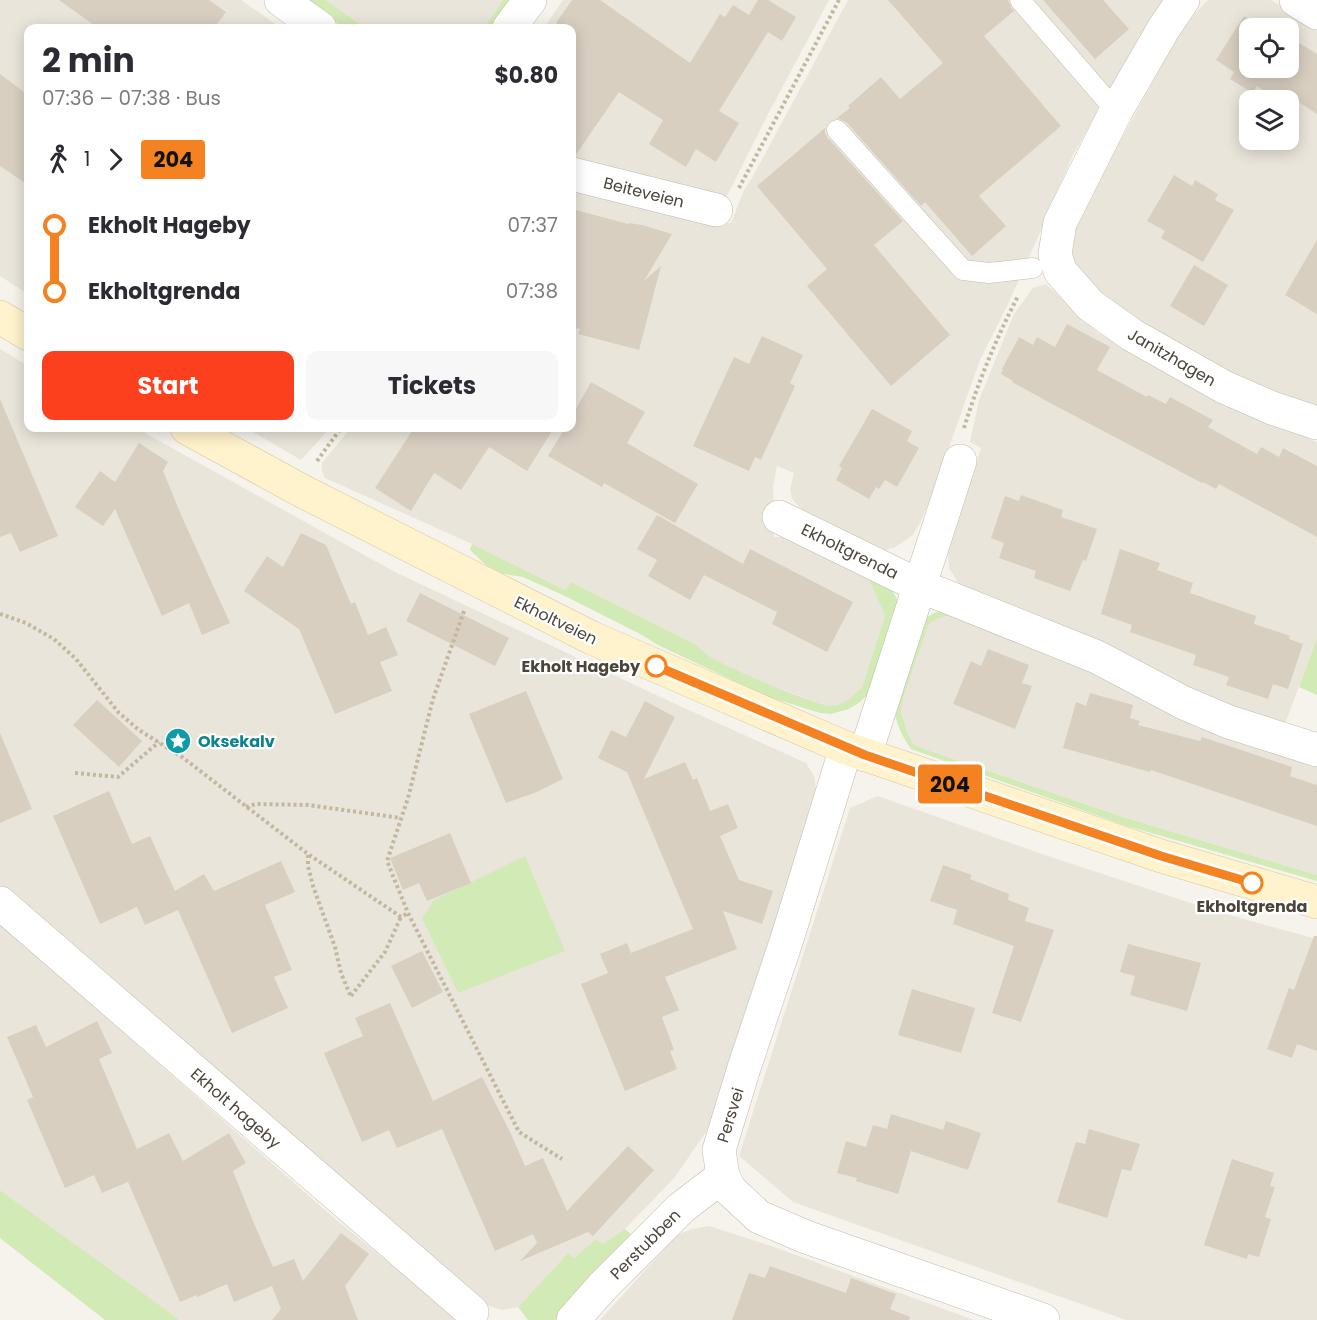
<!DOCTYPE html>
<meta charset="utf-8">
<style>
body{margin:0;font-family:Poppins,sans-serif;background:#f7f7f7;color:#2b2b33;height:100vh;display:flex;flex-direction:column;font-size:22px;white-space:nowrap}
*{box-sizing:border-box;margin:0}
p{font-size:20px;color:#7c7c81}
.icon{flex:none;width:33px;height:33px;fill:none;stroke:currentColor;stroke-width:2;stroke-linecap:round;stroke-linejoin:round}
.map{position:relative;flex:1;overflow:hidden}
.details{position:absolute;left:24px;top:24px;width:552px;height:408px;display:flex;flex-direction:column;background:#fff;border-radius:12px;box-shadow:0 3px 15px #0003}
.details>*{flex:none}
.badge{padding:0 12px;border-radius:4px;font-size:21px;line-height:39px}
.controls{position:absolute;left:1239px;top:18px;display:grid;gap:12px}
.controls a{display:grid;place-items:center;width:60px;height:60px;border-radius:12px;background:#fff;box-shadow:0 3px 15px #0003;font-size:30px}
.map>.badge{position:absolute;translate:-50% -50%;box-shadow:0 0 0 3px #fff}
.legs{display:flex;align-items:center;gap:9px;height:66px;padding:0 18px;font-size:20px}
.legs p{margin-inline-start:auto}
.summary{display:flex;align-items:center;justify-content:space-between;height:102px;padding:0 18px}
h1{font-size:33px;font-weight:700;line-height:45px}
.action{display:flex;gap:12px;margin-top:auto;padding:12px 18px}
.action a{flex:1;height:69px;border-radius:12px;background:#fc3f1d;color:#fff;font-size:24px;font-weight:700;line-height:69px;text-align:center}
.action a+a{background:#f7f7f7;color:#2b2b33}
ul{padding:0 18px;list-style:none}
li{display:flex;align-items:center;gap:21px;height:66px;font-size:22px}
li i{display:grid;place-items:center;width:9px;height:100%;margin:0 8px;background:currentColor}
li i::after{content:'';width:15px;height:15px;margin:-8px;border:4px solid;border-radius:50%;background:#fff}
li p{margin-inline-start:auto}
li:first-child i{background:linear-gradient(#0000 50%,currentColor 0)}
li:last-child i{background:linear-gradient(currentColor 50%,#0000 0)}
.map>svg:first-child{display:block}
.residential{fill:#eae5da;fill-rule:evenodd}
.green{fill:#d2eab5}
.building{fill:#d8cfc1}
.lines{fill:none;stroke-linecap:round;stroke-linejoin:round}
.lane-casing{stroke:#c2bbae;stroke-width:21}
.street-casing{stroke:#c2bbae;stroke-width:34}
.secondary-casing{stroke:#d6c79b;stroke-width:34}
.path{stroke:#c4b79f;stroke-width:4;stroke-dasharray:3 3;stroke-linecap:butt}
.lane{stroke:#fff;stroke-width:20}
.street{stroke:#fff;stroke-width:33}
.secondary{stroke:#fff3cd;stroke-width:33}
.line-1-casing{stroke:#fff;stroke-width:14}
.line-1{stroke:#f58220;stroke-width:9}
.stop-1-dot{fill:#fff;stroke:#f58220;stroke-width:3}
.labels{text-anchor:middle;stroke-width:4.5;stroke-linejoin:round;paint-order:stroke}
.street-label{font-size:16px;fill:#4b4439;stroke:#fff}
.stop-label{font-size:16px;font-weight:bold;fill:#4b4439;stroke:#fff;text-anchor:end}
.culture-label{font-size:16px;font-weight:bold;fill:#0d838f;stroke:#fff;text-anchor:start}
</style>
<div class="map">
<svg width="1317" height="1320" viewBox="0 0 1317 1320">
<rect width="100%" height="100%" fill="#f6f3ec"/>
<g class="residential">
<path d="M0,0H241L281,28H28V294L0,276Z"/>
<path d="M326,0H503L484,28H365Z"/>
<path d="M563,0H829L768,114L724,202L572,164V28H544Z"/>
<path d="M848,0H1163L1137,42L1072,157L1038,237L1008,304L980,360L932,495L920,523L913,535L895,547L880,552L803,511L792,499L790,489L794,473L777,466L773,487L774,509L772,516L774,537H787L868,577L885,616L862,687L848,700L837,705L827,706L767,684L717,661L702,652L695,644L571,582L565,590L472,544L325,478L322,471V463L351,428H572V186L719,224L731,223L744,190L752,178Z"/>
<path d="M1210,0H1271L1317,27V408L1261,388L1207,361L1142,324L1091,288L1074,263L1072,243L1077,223L1086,203L1172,47L1187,22L1207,1ZM1250,28H1288V68H1250ZM1250,100H1288V140H1250Z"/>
<path d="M1046,284L1098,333L1231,406L1317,442V638L1283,729L961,587L949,568L948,553L981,448L970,442L979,400L1014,314L1033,288Z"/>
<path d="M0,349L28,366V428H136L395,572L669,701L806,763L814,776L817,796L728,1080L706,1132L675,1177L625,1229L603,1244L596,1239L574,1258L568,1253L518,1307L502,1310L476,1302L0,890Z"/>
<path d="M246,428H330L301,460Z"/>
<path d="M951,615L1317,764V875L1126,818L930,751L914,745L907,732L901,710L904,695L929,624L939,618Z"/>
<path d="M878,796L1048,856L1218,912L1317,939V1320H1126L793,1202L739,1156L850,808Z"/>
<path d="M0,924L334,1218L459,1320H179L0,1190Z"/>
<path d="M709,1226L774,1247L974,1320H600L677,1235L692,1229Z"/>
</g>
<g class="green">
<path d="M306,0H326L365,28H344Z"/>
<path d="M503,0H514L494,28H484Z"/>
<path d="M472,544L565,590L571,582L695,644C707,657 723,664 739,671C768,685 797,696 827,706L837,705L848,700L862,687L885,616L868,577C890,583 890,586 900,605L868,694L860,702L849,709L831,714L820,713L766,696L658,645L642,635L565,596L523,577L503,574L486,565L470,550Z"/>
<path d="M941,610L951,615L939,618L929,624L904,695L901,711L907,732L914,745L930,751L1126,818L1317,875V881L1127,826L911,749C902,736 896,724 894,708L922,622L930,615Z"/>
<path d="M1317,638V695L1299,687Z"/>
<path d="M525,856L565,951L458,993L422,918L434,900Z"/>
<path d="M0,1190L166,1310L179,1320H105L0,1238Z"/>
<path d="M625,1229L635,1238L559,1320H528L518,1307L568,1253L574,1258L596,1239L603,1244Z"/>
</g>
<g class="building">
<path d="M59,0H209L226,12L214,28H98Z"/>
<path d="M572,0H600L690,63L720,14L725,17L733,5L749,15L758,0H768L796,17L782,41L768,32L719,111L739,123L716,162L696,149L686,167L649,144L663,120L619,92L575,156H572V28H564L556,23Z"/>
<path d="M888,0H1008L1011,7L1014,11L984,36L1061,126L979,196L1006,226L972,256L925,202L921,206L846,122L837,118L850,108L848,106L881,77L900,99L943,63Z"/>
<path d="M1043,0H1103L1129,29L1095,59Z"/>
<path d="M1244,16L1262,27L1266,22L1276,28H1250V68H1288V36L1317,54V114L1280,90L1275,97L1257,86L1253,93L1230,79L1234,72L1216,60Z"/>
<path d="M0,74L28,95V185L0,166Z"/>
<path d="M825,128V133L828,138L903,221L874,245L950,335L891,386L807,286L827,269L757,186Z"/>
<path d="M1174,175L1192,186L1195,180L1218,194L1215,200L1234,210L1203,262L1161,238L1165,231L1147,221Z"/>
<path d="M572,209L628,224L629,223L642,225L672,234L644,281L661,266L639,350L578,334L580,329L572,328Z"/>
<path d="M1317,240V314L1285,295Z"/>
<path d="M1194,265L1228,285L1204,326L1170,306Z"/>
<path d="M1067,324L1110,347L1097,370L1147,397L1148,395L1166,404L1170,397L1213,420L1208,427L1257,454L1261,447L1279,457L1283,448L1317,466V537L1219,484L1216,489L1203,482L1202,483L1052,404L1012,382L1013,381L1001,374L1003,370L1002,369L1019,337L1033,345L1037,337L1055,347Z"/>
<path d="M762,336L803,355L790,383L795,386L761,460L755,457L749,471L693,446L734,357L749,364Z"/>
<path d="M591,382L645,412L627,443L698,484L675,523L604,483L602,487L548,456L565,428H572V416Z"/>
<path d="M0,399L58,536L20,552L11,533L0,537Z"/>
<path d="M872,409L912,431L907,441L919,448L897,487L885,480L879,489L876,487L869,499L836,480L842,468L839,466Z"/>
<path d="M414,428H554L527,471L489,447L461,490L434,473L411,511L375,488Z"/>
<path d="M139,443L168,462L163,471L182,517L230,623L202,635L189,603L162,616L115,509L103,526L75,507L100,471L115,482Z"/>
<path d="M1021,495L1063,510L1061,517L1097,529L1086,561L1083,560L1070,591L1034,578L1036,571L999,558L1004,543L991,538L1005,496L1019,501Z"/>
<path d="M657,515L743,564L750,549L853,602L827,652L772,624L777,612L704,575L690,600L648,576L657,560L637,549Z"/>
<path d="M301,533L326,545L351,604L355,602L368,635L386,627L398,655L380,662L392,691L335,714L299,629L244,591L267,556L283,567Z"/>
<path d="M1120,549L1160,563L1157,570L1193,583L1190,593L1256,616L1254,624L1290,636L1289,639L1303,644L1288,689L1273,684L1268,699L1226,685L1229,677L1193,665L1196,655L1130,632L1132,625L1101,614Z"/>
<path d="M420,593L509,638L495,666L406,621Z"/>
<path d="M988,649L1029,665L1022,683L1032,686L1015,729L953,704L971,661L981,666Z"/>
<path d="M526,691L563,779L537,792L506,803L469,714Z"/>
<path d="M1090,693L1133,705L1130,718L1140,721L1138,725L1200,741L1202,737L1292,767L1290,776L1317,785V826L1151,770L1150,772L1063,748L1076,702L1086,706Z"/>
<path d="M97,700L142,741L119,767L73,725Z"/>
<path d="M645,701L675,717L644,779L685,762L693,780L697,778L710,811L728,804L738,828L720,836L739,880L773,891L762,924L723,911L737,949L665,977L679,1010L662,1017L674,1050L670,1051L677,1069L625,1091L581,984L608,973L600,954L627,943L631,953L693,929L627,772L598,758L611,730L626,737Z"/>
<path d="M0,733L32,809L0,823Z"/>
<path d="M109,791L132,844L150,836L175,891L204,874L214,891L281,861L295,892L265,905L292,970L274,977L288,1008L232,1033L178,910L145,925L137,907L100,924L53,816Z"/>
<path d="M450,833L471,883L427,901L419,883L403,890L390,858Z"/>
<path d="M943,865L972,875L970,879L1009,894L1008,900L1029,908L1025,921L1054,930L1021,1022L992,1013L1014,946L953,924L957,910L930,901Z"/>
<path d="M1314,936H1317V1051L1297,1044L1292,1058L1267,1049L1289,988L1294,990Z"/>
<path d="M1128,944L1201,963L1187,1011L1130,995L1135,976L1120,972Z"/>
<path d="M422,951L443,992L412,1008L391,966Z"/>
<path d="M912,989L975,1008L961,1053L898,1035Z"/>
<path d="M390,1003L433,1101L482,1077L511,1134L525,1166L543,1158L567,1211L628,1146L654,1170L593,1236L588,1232L520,1261L537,1243L533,1234L495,1251L442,1129L397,1148L389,1130L362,1142L324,1053L363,1036L355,1018Z"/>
<path d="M97,1021L112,1053L99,1059L137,1149L169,1133L183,1161L229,1133L246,1163L233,1171L253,1221L273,1267L294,1259L303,1281L341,1233L369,1254L345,1286L358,1320H272L281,1309L272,1286L234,1302L227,1284L197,1297V1295L180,1302L128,1182L102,1193L94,1175L65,1188L27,1100L33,1097L7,1037L36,1025L46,1047Z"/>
<path d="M891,1114L943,1130L946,1121L981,1133L968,1170L911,1151L898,1194L856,1181L857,1178L837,1173L846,1141L866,1147L873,1125L887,1129Z"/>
<path d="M1089,1129L1140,1144L1131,1171L1122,1169L1107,1218L1057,1202L1076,1142L1085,1144Z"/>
<path d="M1232,1159L1274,1173L1270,1186L1275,1187L1265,1217L1271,1219L1259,1257L1248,1254L1247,1259L1204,1245Z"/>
<path d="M770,1266L846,1293L851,1278L896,1294L890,1309L910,1317L909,1320H732L749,1273L765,1278Z"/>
</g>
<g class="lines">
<g class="lane-casing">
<g id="lane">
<path d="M1020,0L1116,111"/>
<path d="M837,130L963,270L989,273L1033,268"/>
</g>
</g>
<g class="street-casing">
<g id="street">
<path d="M281,0L320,28"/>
<path d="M1183,0L1164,28L1116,111L1060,223L1055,254L1060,271L1090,305L1132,335L1224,387L1272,408L1317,423"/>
<path d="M1296,0L1317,13"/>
<path d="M509,28L530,0"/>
<path d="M572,174L716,210"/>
<path d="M779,517L920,586L1097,657L1184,703L1229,722L1317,750"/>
<path d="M846,748L787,939L743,1071L719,1150L723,1176L730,1190L759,1217L806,1237L1043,1320"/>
<path d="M865,755L960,461"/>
<path d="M0,903L472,1312"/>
<path d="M573,1320L603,1286L681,1208L723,1176"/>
</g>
</g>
<g class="secondary-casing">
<g id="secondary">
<path d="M0,317L28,334"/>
<path d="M187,428L302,491L592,638L846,748L1161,856L1317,902"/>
</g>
</g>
<g class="path">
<path d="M739,188L839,0"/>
<path d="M964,428C978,382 996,339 1018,296"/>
<path d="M317,461L341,428"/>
<path d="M464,611L433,699L408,798L387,861L408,913L519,1132L562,1159"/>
<path d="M0,614L26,623L54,639L76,659L119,713L139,730L182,757L308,854L401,917L408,913"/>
<path d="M75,773L118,777L159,742"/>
<path d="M246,807L256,804L308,805L401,818"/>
<path d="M308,855V866L313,886L335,947L341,973L351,997"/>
<path d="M351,996L385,952L401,917"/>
</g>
<use href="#lane" class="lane"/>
<use href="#street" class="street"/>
<use href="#secondary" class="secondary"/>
</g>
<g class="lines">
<g class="line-1-casing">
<path id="line-1" d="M656,666L865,755L1161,856L1252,883"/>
</g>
<use href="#line-1" class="line-1"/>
</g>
<defs>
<g id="sight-disc" transform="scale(1.35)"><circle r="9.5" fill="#0f9aa8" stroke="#fff"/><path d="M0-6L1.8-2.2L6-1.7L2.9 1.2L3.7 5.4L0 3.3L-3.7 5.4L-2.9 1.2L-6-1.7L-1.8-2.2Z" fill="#fff"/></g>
</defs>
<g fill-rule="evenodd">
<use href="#sight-disc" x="178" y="741"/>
</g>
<g class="stop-1-dot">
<circle cx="656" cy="666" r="10"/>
<circle cx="1252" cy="883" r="10"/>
</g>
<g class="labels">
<g class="street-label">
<text transform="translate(644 192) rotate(14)" y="6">Beiteveien</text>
<text transform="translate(1172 357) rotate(30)" y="6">Janitzhagen</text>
<text transform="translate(850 551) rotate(26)" y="6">Ekholtgrenda</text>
<text transform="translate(556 620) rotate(26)" y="6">Ekholtveien</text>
<text transform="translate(236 1108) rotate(41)" y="6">Ekholt hageby</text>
<text transform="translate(730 1115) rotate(-73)" y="6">Persvei</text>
<text transform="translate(645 1244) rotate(-45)" y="6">Perstubben</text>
</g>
<g class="stop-label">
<text x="640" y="672">Ekholt Hageby</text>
<text x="1252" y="912" text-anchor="middle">Ekholtgrenda</text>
</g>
<g class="culture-label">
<text x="198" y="747">Oksekalv</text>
</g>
</g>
</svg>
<div class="controls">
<a><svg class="icon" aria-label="locate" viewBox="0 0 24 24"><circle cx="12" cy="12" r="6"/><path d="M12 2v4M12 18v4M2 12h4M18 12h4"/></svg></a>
<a><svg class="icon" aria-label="layers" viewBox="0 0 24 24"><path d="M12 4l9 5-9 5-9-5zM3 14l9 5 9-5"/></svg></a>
</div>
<b class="badge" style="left:950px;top:784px;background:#f58220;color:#111">204</b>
<section class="details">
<div class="summary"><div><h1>2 min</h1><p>07:36 – 07:38 · Bus</p></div><b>$0.80</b></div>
<div class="legs"><svg class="icon" aria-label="walk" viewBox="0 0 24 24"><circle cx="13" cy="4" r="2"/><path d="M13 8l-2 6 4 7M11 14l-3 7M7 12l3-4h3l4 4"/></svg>1<svg class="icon" aria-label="forward" viewBox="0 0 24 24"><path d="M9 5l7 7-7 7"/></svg><b class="badge" style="background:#f58220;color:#111">204</b></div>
<ul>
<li><i style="color:#f58220"></i><b>Ekholt Hageby</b><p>07:37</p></li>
<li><i style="color:#f58220"></i><b>Ekholtgrenda</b><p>07:38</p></li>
</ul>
<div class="action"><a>Start</a><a>Tickets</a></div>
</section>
</div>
